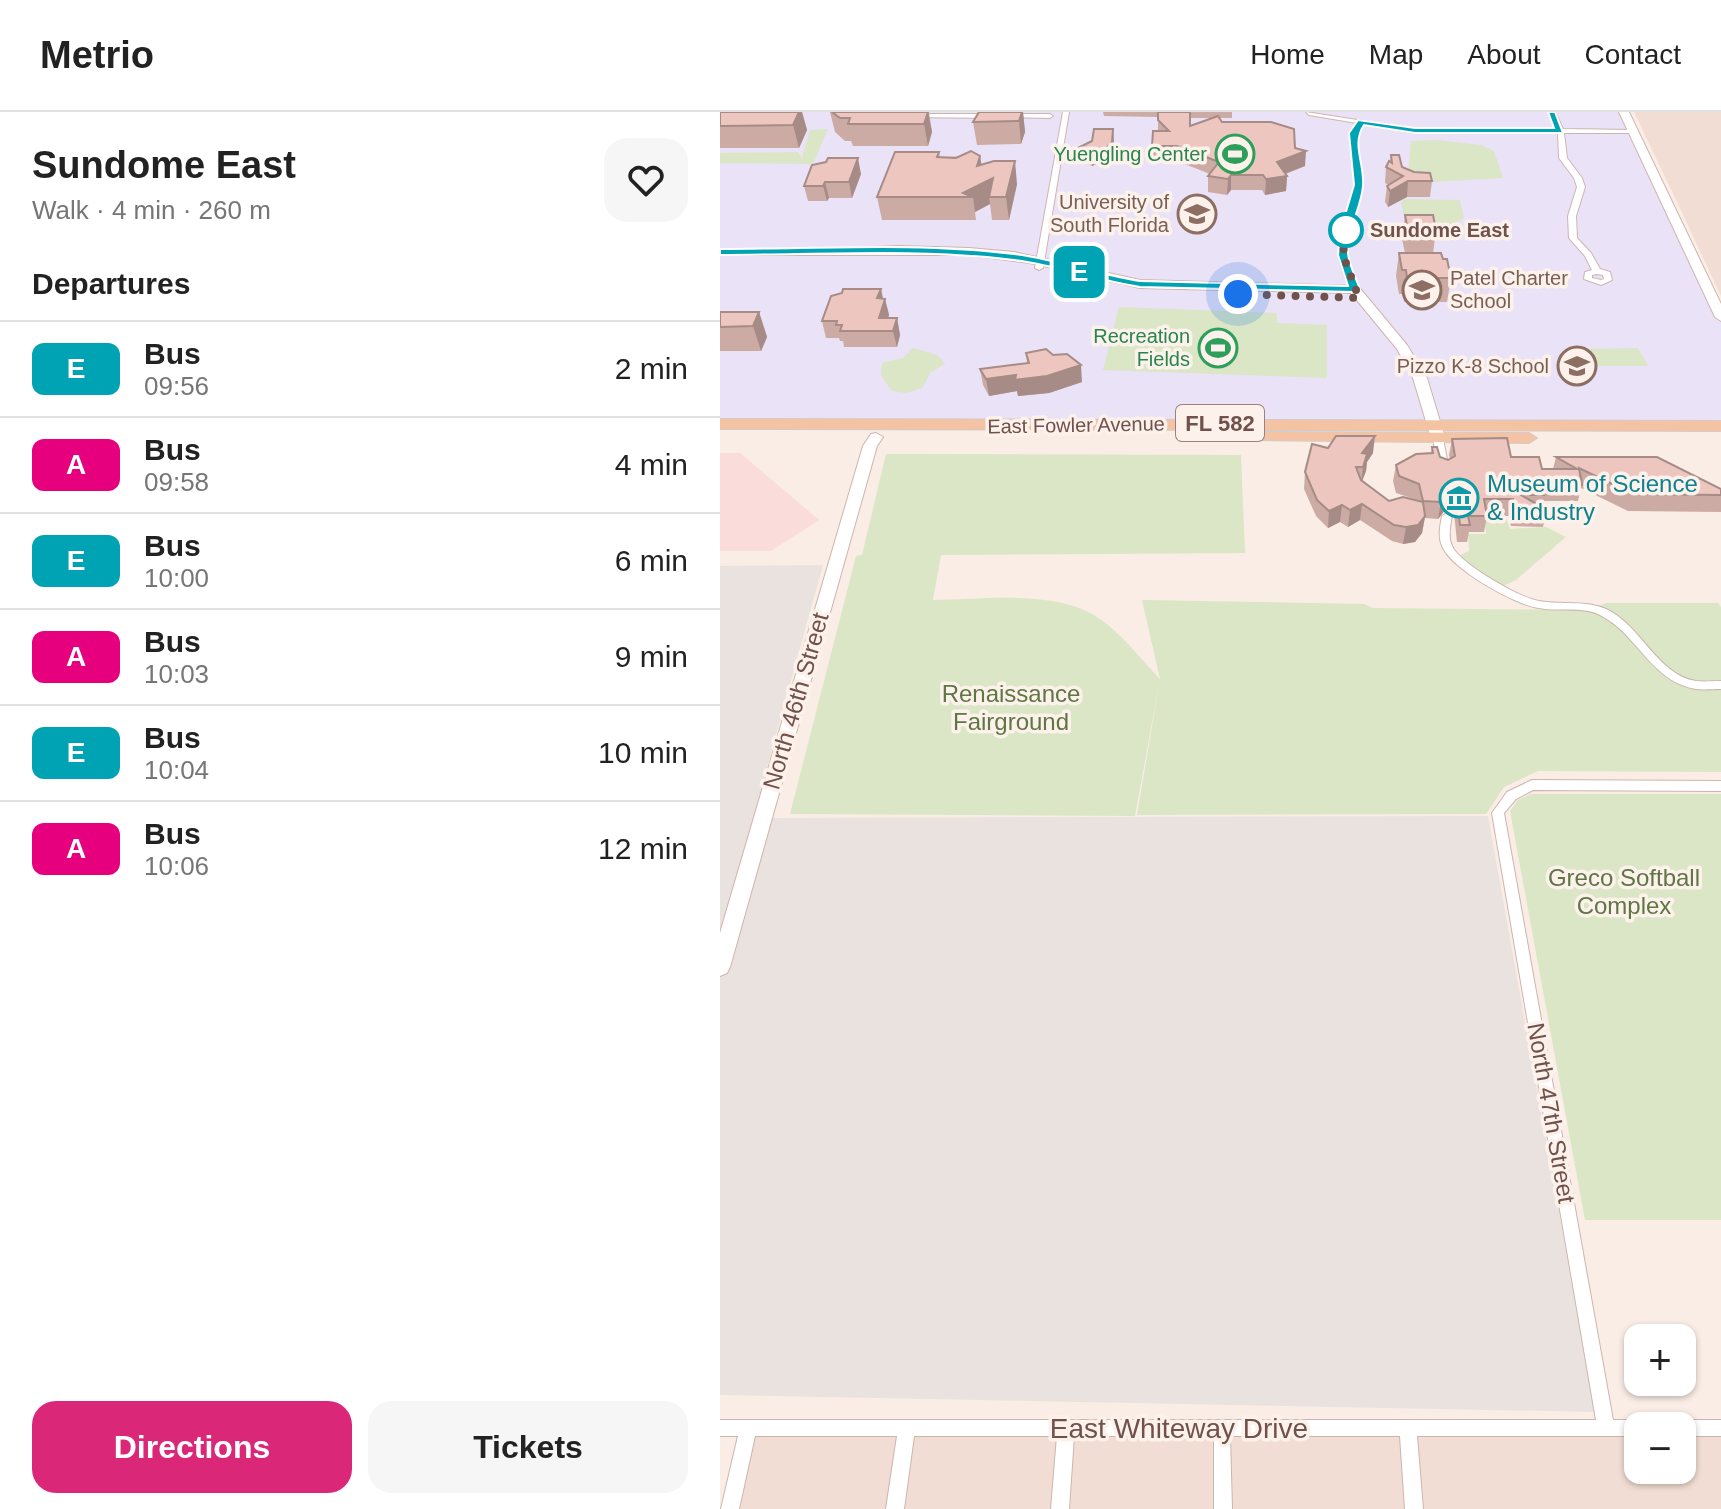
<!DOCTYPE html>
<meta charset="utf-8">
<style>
body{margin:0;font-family:Arial,sans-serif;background:#f6f6f6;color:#222;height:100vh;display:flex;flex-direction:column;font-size:30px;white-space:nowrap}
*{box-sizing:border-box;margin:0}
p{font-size:26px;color:#767676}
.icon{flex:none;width:44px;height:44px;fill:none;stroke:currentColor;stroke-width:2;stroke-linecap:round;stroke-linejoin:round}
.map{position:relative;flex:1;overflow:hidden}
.drawer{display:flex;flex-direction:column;background:#fff;width:720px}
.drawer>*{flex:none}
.badge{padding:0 16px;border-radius:12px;font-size:28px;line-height:52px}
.tools{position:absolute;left:904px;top:1212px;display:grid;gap:16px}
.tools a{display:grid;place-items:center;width:72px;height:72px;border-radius:16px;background:#fff;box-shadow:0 2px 6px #0004;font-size:40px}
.you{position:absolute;width:40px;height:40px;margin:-20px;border:6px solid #fff;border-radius:50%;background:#1a73e8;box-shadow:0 0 0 12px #1a73e833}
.map>.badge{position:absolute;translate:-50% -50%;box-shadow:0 0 0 4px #fff}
h2{padding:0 32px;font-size:30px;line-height:72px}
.round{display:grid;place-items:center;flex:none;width:84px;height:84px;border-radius:24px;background:#f6f6f6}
.overview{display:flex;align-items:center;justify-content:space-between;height:136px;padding:0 32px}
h1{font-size:38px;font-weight:800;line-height:60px}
.action{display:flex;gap:16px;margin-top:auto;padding:16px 32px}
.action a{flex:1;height:92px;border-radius:24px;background:#db2777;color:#fff;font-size:32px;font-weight:800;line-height:92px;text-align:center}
.action a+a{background:#f6f6f6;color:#222}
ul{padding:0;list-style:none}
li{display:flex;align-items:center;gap:24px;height:96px;padding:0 32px;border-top:2px solid #e0e0e0}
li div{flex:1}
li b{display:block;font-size:30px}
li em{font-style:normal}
li .badge{min-width:88px;font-weight:700;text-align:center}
header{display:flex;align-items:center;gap:48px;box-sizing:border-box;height:112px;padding:0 40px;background:#fff;border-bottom:2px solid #e0e0e0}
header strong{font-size:38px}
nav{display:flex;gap:44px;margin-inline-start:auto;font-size:28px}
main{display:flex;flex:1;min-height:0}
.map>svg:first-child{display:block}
.residential{fill:#f1ddd4}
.commercial{fill:#fadcda}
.industrial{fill:#eae2df}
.education{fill:#eae2f6}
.green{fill:#dae6c5}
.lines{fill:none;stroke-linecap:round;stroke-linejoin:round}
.street-casing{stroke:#cdb5af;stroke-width:2}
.secondary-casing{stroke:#cfb4ad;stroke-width:2}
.primary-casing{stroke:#d4cbc9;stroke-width:2}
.street{fill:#fff;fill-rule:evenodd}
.secondary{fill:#fff;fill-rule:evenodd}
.primary{fill:#f4c3a3;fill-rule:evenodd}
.wall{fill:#ccaba4;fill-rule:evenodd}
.shaded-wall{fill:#a68b86}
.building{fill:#edc7bf;stroke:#a68b86;stroke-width:2}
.line{fill:#00a3b4;stroke:#fff;stroke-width:2}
.walk{stroke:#71514c;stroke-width:8;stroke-dasharray:0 14.4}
.stop-dot{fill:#fff;stroke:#00a3b4;stroke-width:4}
.labels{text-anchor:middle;stroke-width:7;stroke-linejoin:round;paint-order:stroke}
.far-leisure-label{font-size:20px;fill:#27864d;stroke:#fdf2eb;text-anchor:end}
.far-education-label{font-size:20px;fill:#785e54;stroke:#fdf2eb;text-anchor:end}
.far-stop-label{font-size:20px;font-weight:bold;fill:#71514c;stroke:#fdf2eb;text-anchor:start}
.far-street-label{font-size:20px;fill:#71514c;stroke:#fdf2eb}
.shield{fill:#fdf2eb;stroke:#9b817c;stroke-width:2}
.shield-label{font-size:22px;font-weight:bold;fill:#71514c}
.culture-label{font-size:24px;fill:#0d838f;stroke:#fdf2eb;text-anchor:start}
.park-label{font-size:24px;fill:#5f7645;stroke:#fdf2eb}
.street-label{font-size:24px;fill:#71514c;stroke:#fdf2eb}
.near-street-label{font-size:28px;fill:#71514c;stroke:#fdf2eb}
</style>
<header>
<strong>Metrio</strong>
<nav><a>Home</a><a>Map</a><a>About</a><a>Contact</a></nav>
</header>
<main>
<section class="drawer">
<div class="overview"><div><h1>Sundome East</h1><p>Walk · 4 min · 260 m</p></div><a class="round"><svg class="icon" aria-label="heart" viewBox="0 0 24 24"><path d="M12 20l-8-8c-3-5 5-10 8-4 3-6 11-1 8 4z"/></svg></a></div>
<h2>Departures</h2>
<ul>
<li><span class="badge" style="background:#00a3b4;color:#fff">E</span><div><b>Bus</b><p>09:56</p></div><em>2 min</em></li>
<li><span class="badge" style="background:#e6007e;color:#fff">A</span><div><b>Bus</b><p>09:58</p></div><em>4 min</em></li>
<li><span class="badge" style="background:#00a3b4;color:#fff">E</span><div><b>Bus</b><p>10:00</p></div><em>6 min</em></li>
<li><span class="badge" style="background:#e6007e;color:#fff">A</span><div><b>Bus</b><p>10:03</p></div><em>9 min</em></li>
<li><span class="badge" style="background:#00a3b4;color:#fff">E</span><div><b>Bus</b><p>10:04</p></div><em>10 min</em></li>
<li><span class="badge" style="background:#e6007e;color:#fff">A</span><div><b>Bus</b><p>10:06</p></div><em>12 min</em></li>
</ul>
<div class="action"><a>Directions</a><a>Tickets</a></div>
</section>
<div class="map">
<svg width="1001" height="1397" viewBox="0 0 1001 1397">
<rect width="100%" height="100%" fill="#faede5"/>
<g class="residential">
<path d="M914,0H1001V184L958,92Z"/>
<path d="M32,1322L918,1325V1358H962V1325H1001V1397H15Z"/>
</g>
<path class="commercial" d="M0,341H20L99,408L51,439H0Z"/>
<path class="industrial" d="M103,453L33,706L768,704L875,1300L0,1283V454Z"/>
<path class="education" d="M0,0H908L1001,203V314L0,312Z"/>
<g class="green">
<path d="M108,17L93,52L0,51V41L78,40L82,46L90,18Z"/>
<path d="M715,28L761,33L774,39L783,66L695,71L688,65L691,29Z"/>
<path d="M686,87L740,88L744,107L723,115L692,116L684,105L681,89Z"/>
<path d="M399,195L557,201V211L607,213V266L383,258Z"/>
<path d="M193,236L217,243L225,252L211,260L202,276L187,281L172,279L161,263L162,251L183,246Z"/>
<path d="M918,236L928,254H856L850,237Z"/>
<path d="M166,342L521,343L525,441L221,443L213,488C265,488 340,476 383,509C404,525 422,548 440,567L422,488L644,492L653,496L863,498L887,491H998L1001,495V660L818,659L784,675L766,702L417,703L440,567L415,704L70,702L136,444L142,443Z"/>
<path d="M764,406H786L790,417L826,415L846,425L796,468L783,474L738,444L749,439L748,422H766Z"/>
<path d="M811,682H1001V1108H865L790,699L798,688Z"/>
</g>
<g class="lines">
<g class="street-casing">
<g id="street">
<path d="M343,0H349L323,156L319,158L315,156Z"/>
<path d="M586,0L695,17H836L829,0H835L843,17L915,18V20L913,21H844L847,46L862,66L865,75L856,104L857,126L871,141L880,157L890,160L892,168L881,173L864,167L865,160L872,158L865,144L849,126L848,104L857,75L854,66L839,46L838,21H695L643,12C631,32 644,52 642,74C639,96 625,118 627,141C628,154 634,165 638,177L631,179C626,167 620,155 619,142C617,118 631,97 634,74C637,51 624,32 637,11L589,3ZM877,162L883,163L884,167L881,168L872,166V163Z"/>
<path d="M193,2H271L274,4L271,6L191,5L190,4Z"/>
<path d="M289,2H330L333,4L330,6L287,5V3Z"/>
<path d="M718,323L723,326L729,359L724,362L719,359L713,326Z"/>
<path d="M727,401L732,404C730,414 728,425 732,434C740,452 800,486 819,489C842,493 865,488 886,497C922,514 937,563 976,569C984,570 993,569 1001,569V577C993,577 984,578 976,577C931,570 918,522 880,503C862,494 839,500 819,496C795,493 731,457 722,434C718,425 720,414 722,404Z"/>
<path d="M812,668L1001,669V679L813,678L796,687L784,701L893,1308H918L924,1310L926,1314H918V1324H697L703,1397H685L680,1324H510L512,1397H494V1324H354L349,1397H331L337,1324H194L184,1397H166L177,1324H35L19,1397H1L18,1324H0V1308H876L772,701L787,680Z"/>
<path d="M962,1308H1001V1324H962V1314H954L956,1310Z"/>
</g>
</g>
<g class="secondary-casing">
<g id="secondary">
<path d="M899,0H909L1001,192V209L995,205Z"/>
<path d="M179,134L249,136L294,140L420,168L638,174L687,233L707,266L725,326L718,330L711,326L693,266L677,237L631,181L420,176L310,151L249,143H0V137H106Z"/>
<path d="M156,321L163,325L157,334L10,855L7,861L0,864V821L143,334L151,322Z"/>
</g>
</g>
<g class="primary-casing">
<g id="primary">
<path d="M0,307L1001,309V319L0,317Z"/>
<path d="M541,320L809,321L817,326L809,331L536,328V322Z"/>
</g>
</g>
<use href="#street" class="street"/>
<use href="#secondary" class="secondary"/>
<use href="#primary" class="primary"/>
</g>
<g class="wall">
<path d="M0,0H82L87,18L79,36H0Z"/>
<path d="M110,0H209L212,20L208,34H133L131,29H125L115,20Z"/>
<path d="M259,0H303L305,20L301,32L257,33L253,10Z"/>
<path d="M383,0H512V6H499L502,10L575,36L585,54L566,62L567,64L566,79L545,83L542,78H511L507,83L488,80V64L490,62L457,49H433L432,34L438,19V5L384,4ZM470,6H495L470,14Z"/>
<path d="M394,29L393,42L387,47L372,54L359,48L358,36Z"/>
<path d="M219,40L220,45L260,44L261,53L297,72L289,108H272L270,92L255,100L256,108H162L157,85Z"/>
<path d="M671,43L682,55L712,69L710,85H687L668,95L665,90L667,74L669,73L665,71L666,55L670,50Z"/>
<path d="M141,62L132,86H109L107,89H88L84,74Z"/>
<path d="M685,103L716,118L713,141L731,166L727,190H684L683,182H679L676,164L679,141H685L682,127Z"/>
<path d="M163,186L165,187L169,203L168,206H177L180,223L177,235H124L123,229H120L119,226H106L102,209Z"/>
<path d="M0,200H39L47,225L41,239H0Z"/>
<path d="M306,241L362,270L329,281L298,284L297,279L269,284L263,273L260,257L307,251Z"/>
<path d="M732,327L791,345L822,357H833L836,345L1001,377V400L908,399L861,376L858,389H823L821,395L827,398L823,415L791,414L789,404H767L764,420H749L747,430H737L734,401L725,398L718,407L705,406L702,421L695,430L683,432L672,429L640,408L628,415L620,410L608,416L596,404L584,377L585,360L608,336L653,341L647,350L646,359L642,369L669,389L697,388L676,381L673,369L676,353L711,341L712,335L720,345L728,348L730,347L729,343Z"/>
</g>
<g class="shaded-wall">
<path d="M79,0H82L87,18L79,36L73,13Z"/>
<path d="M208,0L212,20L208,34L204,12Z"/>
<path d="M302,0H303L305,20L301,32L299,9Z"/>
<path d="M393,17L394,29L393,42L387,47L372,54V42Z"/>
<path d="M586,39L585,54L556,65L557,50Z"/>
<path d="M260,44L264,67L273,66L269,85L270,92L255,100L253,85L243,81Z"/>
<path d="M138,46L141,62L132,86L129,70Z"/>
<path d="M295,49L297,72L289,108L286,85Z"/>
<path d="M511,63V78L507,83L508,67Z"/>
<path d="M567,64L566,79L545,83L546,67Z"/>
<path d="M688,69L687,85L668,95L670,79Z"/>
<path d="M105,70L109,86L107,89L103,74Z"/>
<path d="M161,177L164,191L165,187L169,203L164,219L159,206L157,186Z"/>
<path d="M39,200L47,225L41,239L33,214Z"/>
<path d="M177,206L180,223L177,235L173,219Z"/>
<path d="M361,253L362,270L329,281L298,284L297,279L269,284L266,267Z"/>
<path d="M655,324L653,341L647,350L646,359L641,372L643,354L642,341Z"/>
<path d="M728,382L725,398L718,407L721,390Z"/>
<path d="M642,392L640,408L628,415L630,398Z"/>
<path d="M622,393L620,410L608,416L609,399Z"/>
<path d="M705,404L702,421L695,430L683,432L686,415Z"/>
</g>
<g class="building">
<path d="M0,0H79L73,13L0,14Z"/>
<path d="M112,0H208L204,12H128L130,6H120Z"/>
<path d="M259,0H302L299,9L253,10Z"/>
<path d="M438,0H470V14L498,4L502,10H551L574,17L575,36L586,39L557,50L567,64L546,67L543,63H511L508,67L488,64L499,50L457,34H432L433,19H449L438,8Z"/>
<path d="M374,17H393L392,30L386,36L372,42L358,36L372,29Z"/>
<path d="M251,39L260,44L257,54L274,49H295L286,85H269L273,66L243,81L253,85H157L175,40H219L217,45L236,46Z"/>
<path d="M671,43H679L682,55L694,60L710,61L712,69H688L670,79L667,74L683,64L666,55L669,49L672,51Z"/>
<path d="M108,46H138L129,70H105L103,74H84L92,53L106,50Z"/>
<path d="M685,103H713L716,118H688Z"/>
<path d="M679,141H721L723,147H727L731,166H687L686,158H682Z"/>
<path d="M123,177H161L157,186L165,187L159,206H177L173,219H120L122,213H116L117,209H102L111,184L122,181Z"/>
<path d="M0,200H39L33,214L0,215Z"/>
<path d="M326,237L333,243L347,242L361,253L327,264L295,268L296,263L266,267L260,257L309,251L306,241Z"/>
<path d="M616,324H655L642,341L647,342L643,355H636L641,368L669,389L683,385L703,390L705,404L698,413L686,415L674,413L642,392L630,398L622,393L609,399L597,388L585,360L592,332L608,336Z"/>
<path d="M787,326L791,345H819L822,357H857L836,345H937L1001,377V383L913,382L859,356L862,373L822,372L824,383H801L827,398H795L793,387H764L767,404H748L750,413H740L737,385L728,382L721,390L703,389L699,372L679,364L676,353L696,342L713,341L712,335H717L720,345L728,348L735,344L732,327Z"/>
</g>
<path class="line" d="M828,0H835L843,21H695L644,13C631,32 645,52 643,74C641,97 627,117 628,141C629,153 636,166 640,177L634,180L420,175C378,169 337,153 294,148C198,136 97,143 0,143V137C97,137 198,130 294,142C337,147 378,163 420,169L628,174L618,143L620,120L634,73L629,21L638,8L695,16H834Z"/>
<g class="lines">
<path class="walk" d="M518,182L639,186L623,143L626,118"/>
</g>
<defs>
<g id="stadium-ring" transform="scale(2)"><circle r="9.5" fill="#fdf2eb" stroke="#2e9e5b" stroke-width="1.5"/><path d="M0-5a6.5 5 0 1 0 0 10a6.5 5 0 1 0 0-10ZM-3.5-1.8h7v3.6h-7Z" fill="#2e9e5b"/></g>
<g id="university-ring" transform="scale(2)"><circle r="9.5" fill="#fdf2eb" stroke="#8d6e63" stroke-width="1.5"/><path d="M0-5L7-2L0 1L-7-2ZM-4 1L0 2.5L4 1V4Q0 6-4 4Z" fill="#8d6e63"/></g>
<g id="school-ring" transform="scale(2)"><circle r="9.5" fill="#fdf2eb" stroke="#8d6e63" stroke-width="1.5"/><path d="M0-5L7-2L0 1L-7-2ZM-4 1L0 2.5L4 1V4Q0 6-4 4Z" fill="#8d6e63"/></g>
<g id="museum-ring" transform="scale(2)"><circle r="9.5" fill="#fdf2eb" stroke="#0f9aa8" stroke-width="1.5"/><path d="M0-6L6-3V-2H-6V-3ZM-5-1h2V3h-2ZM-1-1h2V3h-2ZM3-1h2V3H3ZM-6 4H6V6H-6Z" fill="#0f9aa8"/></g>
</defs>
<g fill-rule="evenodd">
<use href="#stadium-ring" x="515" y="42"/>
<use href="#university-ring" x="477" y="102"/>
<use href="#school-ring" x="702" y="178"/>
<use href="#stadium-ring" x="498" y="236"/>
<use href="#school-ring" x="857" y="254"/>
<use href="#museum-ring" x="739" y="386"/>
</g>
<circle class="stop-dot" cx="626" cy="118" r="16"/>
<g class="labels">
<g class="far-leisure-label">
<text x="487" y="49">Yuengling Center</text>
<text x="470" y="231">Recreation<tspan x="470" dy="23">Fields</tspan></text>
</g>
<g class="far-education-label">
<text x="449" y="97">University of<tspan x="449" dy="23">South Florida</tspan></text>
<text x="730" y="173" text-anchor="start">Patel Charter<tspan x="730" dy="23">School</tspan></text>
<text x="829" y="261">Pizzo K-8 School</text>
</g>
<g class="far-stop-label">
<text x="650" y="125">Sundome East</text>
</g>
<g class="far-street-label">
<text transform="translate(356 313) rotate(-1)" y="7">East Fowler Avenue</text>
</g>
<rect class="shield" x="456" y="293" width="88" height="36" rx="6"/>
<g class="shield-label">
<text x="500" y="319">FL 582</text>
</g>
<g class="culture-label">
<text x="767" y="380">Museum of Science<tspan x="767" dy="28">&amp; Industry</tspan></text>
</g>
<g class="park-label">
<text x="291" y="590">Renaissance<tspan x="291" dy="28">Fairground</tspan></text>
<text x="904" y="774">Greco Softball<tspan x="904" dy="28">Complex</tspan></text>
</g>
<g class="street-label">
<text transform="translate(76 589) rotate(-74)" y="8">North 46th Street</text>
<text transform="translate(831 1001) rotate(80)" y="8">North 47th Street</text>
</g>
<g class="near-street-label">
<text x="459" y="1326">East Whiteway Drive</text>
</g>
</g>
</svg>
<div class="tools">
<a>+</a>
<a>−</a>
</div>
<div class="you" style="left:518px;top:182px"></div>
<b class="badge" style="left:359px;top:160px;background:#00a3b4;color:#fff">E</b>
</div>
</main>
